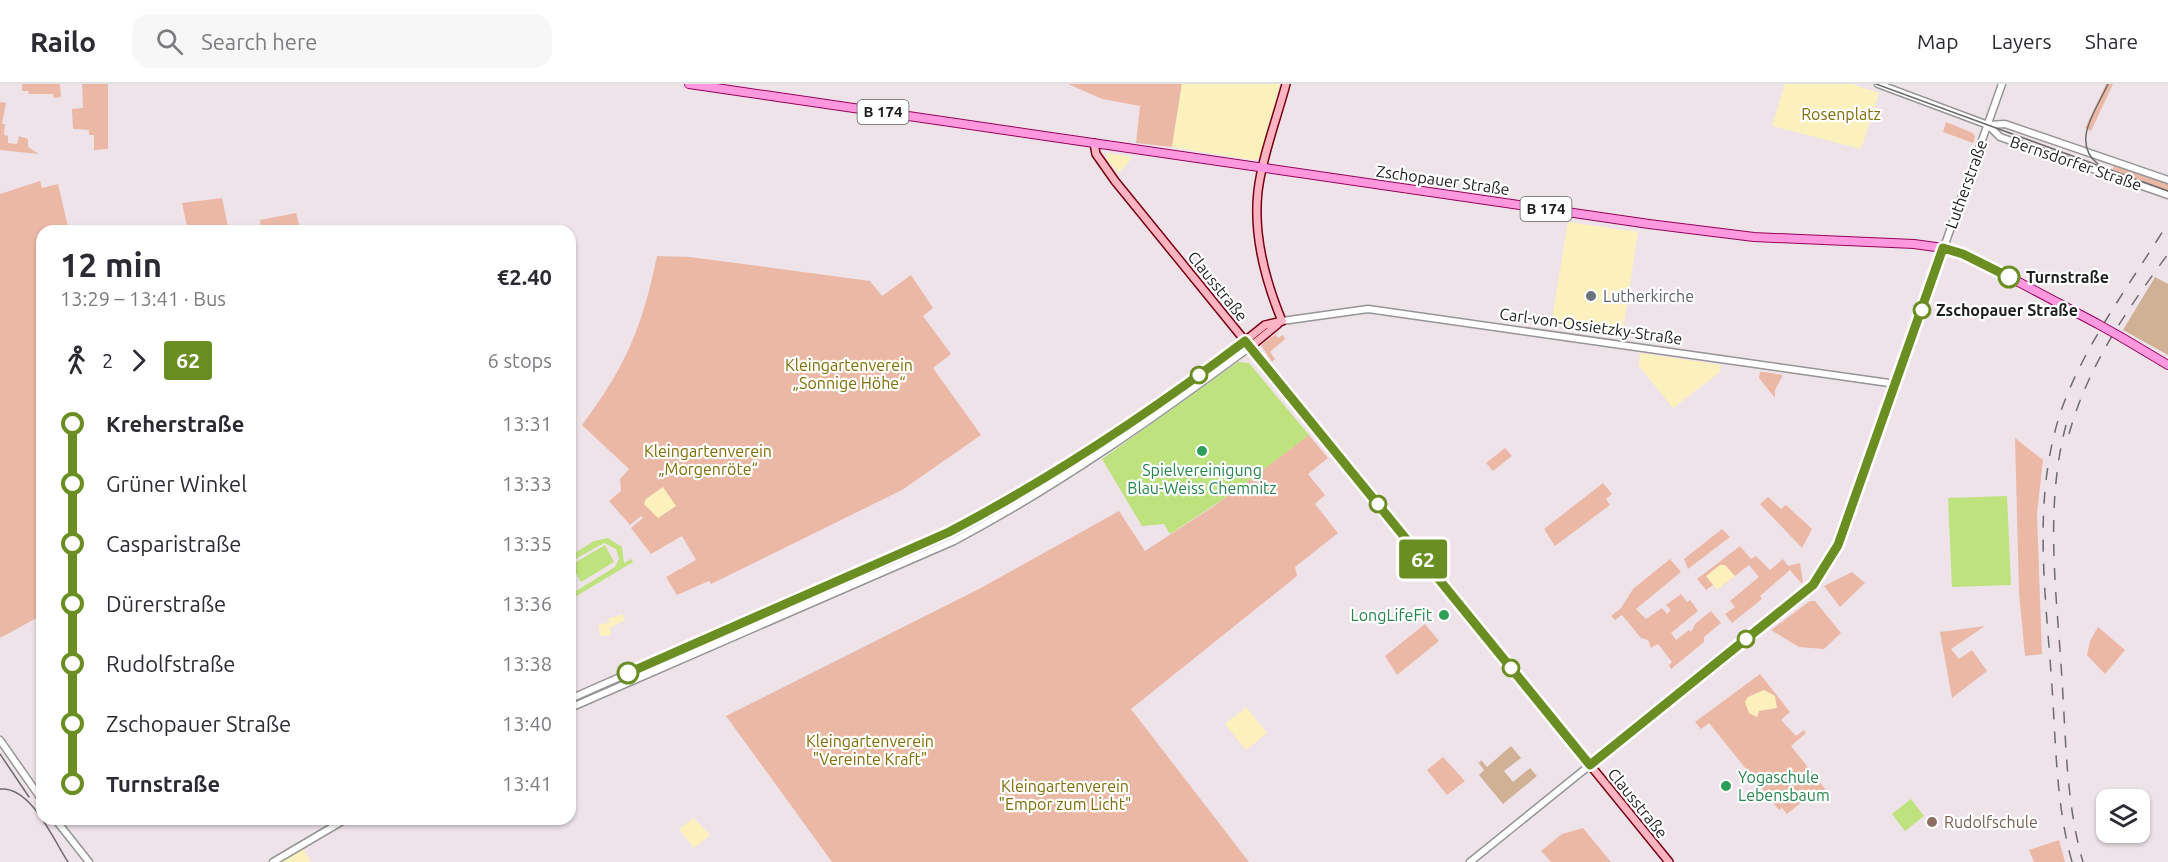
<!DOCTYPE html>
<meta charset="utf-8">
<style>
body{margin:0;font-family:Ubuntu,sans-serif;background:#f7f7f7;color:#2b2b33;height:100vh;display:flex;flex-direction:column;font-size:22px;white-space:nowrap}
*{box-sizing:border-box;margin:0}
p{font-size:20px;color:#7c7c81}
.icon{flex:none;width:33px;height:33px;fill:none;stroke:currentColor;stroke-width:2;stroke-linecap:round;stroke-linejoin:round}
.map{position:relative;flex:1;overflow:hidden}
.side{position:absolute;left:36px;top:141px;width:540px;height:600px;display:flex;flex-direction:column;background:#fff;border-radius:18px;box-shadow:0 2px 4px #0004}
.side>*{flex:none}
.badge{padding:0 12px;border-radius:4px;font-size:21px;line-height:39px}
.fabs{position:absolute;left:2096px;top:705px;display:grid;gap:12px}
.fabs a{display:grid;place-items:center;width:54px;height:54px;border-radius:12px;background:#fff;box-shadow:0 2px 4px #0004;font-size:30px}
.map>.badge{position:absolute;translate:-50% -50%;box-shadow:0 0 0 3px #fff}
.legs{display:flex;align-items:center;gap:9px;height:66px;padding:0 24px;font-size:20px}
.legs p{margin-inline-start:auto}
.headline{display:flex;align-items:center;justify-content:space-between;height:102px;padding:0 24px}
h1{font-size:33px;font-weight:600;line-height:45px}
ul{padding:0 24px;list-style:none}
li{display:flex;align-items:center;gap:21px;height:60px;font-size:22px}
li i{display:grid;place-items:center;width:9px;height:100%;margin:0 8px;background:currentColor}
li i::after{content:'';width:15px;height:15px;margin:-8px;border:4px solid;border-radius:50%;background:#fff}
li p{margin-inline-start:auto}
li:first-child i{background:linear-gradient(#0000 50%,currentColor 0)}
li:last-child i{background:linear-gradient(currentColor 50%,#0000 0)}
header{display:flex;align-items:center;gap:36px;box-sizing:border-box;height:84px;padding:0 30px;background:#fff;border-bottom:2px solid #e1e1e2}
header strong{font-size:28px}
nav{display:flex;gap:33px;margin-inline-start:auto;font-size:21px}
.search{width:420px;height:54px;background:#f7f7f7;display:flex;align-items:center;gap:15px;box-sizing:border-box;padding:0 21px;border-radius:18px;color:#7c7c81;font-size:22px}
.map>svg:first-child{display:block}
.grass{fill:#ecb8a6}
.forest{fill:#d1b196}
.park{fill:#fcf1bd}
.pitch{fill:#bee27d}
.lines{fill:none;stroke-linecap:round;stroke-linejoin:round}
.tertiary-casing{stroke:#959595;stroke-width:9}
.secondary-casing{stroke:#790011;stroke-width:10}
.primary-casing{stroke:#970058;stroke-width:10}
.tertiary{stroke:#fff;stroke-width:6}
.secondary{stroke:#fcb4c2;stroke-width:7}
.primary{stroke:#ff98de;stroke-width:8}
.tram{stroke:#6c6c6c;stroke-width:1.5}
.rail{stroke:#6c6c6c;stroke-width:1.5;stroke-dasharray:12 12;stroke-linecap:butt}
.primary-bridge-casing{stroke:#970058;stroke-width:10;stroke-linecap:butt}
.primary-bridge{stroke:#ff98de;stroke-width:8}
.line-1-casing{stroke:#fff;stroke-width:14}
.line-1{stroke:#6b8e23;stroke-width:9}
.stop-1-dot{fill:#fff;stroke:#6b8e23;stroke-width:3}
.worship-dot{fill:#6b7280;stroke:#fff;stroke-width:2}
.leisure-dot{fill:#2e9e5b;stroke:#fff;stroke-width:2}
.education-dot{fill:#8d6e63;stroke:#fff;stroke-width:2}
.labels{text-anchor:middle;stroke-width:4.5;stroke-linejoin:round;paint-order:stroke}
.shield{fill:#fff;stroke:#626262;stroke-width:1.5}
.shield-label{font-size:15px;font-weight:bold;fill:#1e1e1e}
.park-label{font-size:16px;fill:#816d06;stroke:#fff}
.street-label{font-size:16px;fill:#1e1e1e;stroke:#fff}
.stop-label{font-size:16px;font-weight:bold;fill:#1e1e1e;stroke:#fff;text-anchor:start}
.worship-label{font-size:16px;fill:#5b616d;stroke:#fff;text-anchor:start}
.leisure-label{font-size:16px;fill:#27864d;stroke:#fff}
.education-label{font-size:16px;fill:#785e54;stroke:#fff;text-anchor:start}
</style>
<header>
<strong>Railo</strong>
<div class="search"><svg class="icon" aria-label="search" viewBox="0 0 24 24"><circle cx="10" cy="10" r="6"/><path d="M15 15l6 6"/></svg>Search here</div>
<nav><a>Map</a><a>Layers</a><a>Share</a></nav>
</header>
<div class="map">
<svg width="2168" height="778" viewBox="0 0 2168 778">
<rect width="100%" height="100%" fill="#efe3ea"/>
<g class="grass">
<path d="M22,0H60L61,13L54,14L53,10H29L28,7H22Z"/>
<path d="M82,0H108V65L94,66V51H89V46L73,45L72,25L83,24Z"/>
<path d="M1068,0H1182L1172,63L1136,59L1140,22L1102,15Z"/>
<path d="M2106,0H2113L2091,47L2085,44Z"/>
<path d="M0,18L6,19L2,40H5L4,51L8,52V59L17,60L19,52L28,55V63L39,70L0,66Z"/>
<path d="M1946,38L1973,49L1975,53L1973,59L1943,48Z"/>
<path d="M2114,81L2168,100V109L2112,88Z"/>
<path d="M40,97L42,104L58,100L69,147H42V531L0,554V110Z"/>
<path d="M222,114L229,147H188L182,119Z"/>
<path d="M296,129L301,147H242L261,145L260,136Z"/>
<path d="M657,172L690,173L870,197L882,212L911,191L933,224L923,232L951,270L933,284L981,351L902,406L711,500L709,497L677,511L666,493L696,476L682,452L651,470L631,444L643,434L641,432L630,441L609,417L621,407L620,395L629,385L582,341C626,282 642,244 657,172Z"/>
<path d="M1280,247L1276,251L1278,254L1283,251L1285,255L1270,268L1275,275L1272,278L1261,261Z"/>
<path d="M1764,288L1783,291L1775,306V314L1759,294L1760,288Z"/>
<path d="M1309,351L1328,374L1308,390L1325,411L1315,420L1338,449L1295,483L1297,492L1131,625L1249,778H832L726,632L979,505L1119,427L1145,467L1214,422Z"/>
<path d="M2015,354L2043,376L2037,430L2042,570L2025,572L2019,509Z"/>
<path d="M1505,364L1512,372L1493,387L1486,379Z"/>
<path d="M1603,399L1612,410L1606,415L1610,421L1555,462L1544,445Z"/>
<path d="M1768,413L1781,425L1786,421L1812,445L1802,464L1760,420Z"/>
<path d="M1722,445L1730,453L1688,485L1684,475Z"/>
<path d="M1740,462L1751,475L1756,472L1770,486L1783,475L1788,482L1800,479L1803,498L1801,499L1790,486L1760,512L1762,515L1732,539L1725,530L1735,523L1730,517L1759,493L1749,481L1717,506L1713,501L1706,506L1697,495Z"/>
<path d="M1670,475L1681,488L1636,525L1646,535L1662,524L1667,530L1671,526L1666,521L1681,510L1687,518L1690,516L1698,527L1671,549L1676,556L1689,546L1691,548L1696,539L1711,527L1721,539L1704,553V558L1671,585L1669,581L1672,578L1658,560L1651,564L1648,556L1641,554L1622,531L1615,536L1611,532L1621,524L1633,505Z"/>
<path d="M1852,488L1865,499L1840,523L1824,502Z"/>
<path d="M1810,517H1815L1841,549L1824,565L1799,563L1771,546Z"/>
<path d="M1425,540L1439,557L1397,591L1385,572Z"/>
<path d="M1985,542L1951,565L1959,575L1972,566L1987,587L1952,614L1940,548Z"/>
<path d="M2098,543L2125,566L2105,590L2087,571L2090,557Z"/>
<path d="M1760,590L1790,628L1781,636L1796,652L1804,646L1806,649L1791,662L1830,711L1822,717L1814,708L1787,730L1782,724L1779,726L1709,639L1701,645L1695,638Z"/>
<path d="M1443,673L1465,697L1447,711L1427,686Z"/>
<path d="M1583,744L1611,778H1551L1541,767L1562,750Z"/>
<path d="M2059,756L2065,778H2034L2029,766Z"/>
</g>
<g class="forest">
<path d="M2155,193L2168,200V271L2123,246Z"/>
<path d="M1511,662L1521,674L1504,687L1513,698L1530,684L1537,692L1503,720L1479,691L1484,686L1477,677L1480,679L1481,676L1487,683Z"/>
</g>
<g class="park">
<path d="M1182,0H1280L1260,74L1253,76L1172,63Z"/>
<path d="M1785,0H1852L1879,9L1861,65L1772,42Z"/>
<path d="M1107,69L1129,72L1131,75L1119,89L1107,76Z"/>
<path d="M1568,138L1638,148L1622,252L1551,241Z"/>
<path d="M1640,269L1721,281L1720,288L1673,324L1639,282Z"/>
<path d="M663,403L676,422L658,434L644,420L646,415Z"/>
<path d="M1720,481H1725L1735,492L1717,506L1706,492Z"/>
<path d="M622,530L625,536L610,544L611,551L600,552L599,540L609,539V535Z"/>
<path d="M1764,606L1775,612L1777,624L1759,627L1757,633L1749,629L1745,618L1748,613Z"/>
<path d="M1246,623L1267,649L1246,666L1225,640Z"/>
<path d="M694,734L710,751L694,764L679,745Z"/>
<path d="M301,761L311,778H273Z"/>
</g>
<g class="pitch">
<path d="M1238,278L1249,279L1309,351L1234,408L1170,450L1164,440L1142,442L1102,375Z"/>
<path d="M2007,412L2011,501L1952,503L1948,414Z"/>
<path d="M608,454L622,463L624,479L631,475L633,478L570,516V506L576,507L615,483L619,475L616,465L604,459L570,478V472L594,457Z"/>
<path d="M605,461L614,478L581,498L571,481Z"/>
<path d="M1911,715L1924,732L1905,747L1892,730Z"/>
</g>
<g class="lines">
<g class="tertiary-casing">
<g id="tertiary">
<path d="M1878,0L1988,41L2000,53L2168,111"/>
<path d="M1988,41L2005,40L2168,96"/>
<path d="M1282,237L1368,225L1896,300"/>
<path d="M570,615L949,448C1054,394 1151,328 1245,257"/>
<path d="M570,624L954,457C1060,401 1154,334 1250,263"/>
<path d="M0,656L42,716"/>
<path d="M55,735L89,778"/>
<path d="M273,778L346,735"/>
<path d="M1470,778L1813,501L1838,461L2002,0"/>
</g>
</g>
<g class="secondary-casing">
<g id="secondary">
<path d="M1094,59L1096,70L1115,97L1669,778"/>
<path d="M1282,237C1265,196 1253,151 1258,107C1262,73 1277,34 1286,0"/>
<path d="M1245,257L1265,241L1282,237"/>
<path d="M1250,263L1278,240"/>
</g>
</g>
<g class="primary-casing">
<g id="primary">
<path d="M689,0L1649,140L1754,153L1914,160L1943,164L1979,177L2096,239"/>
<path d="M2121,253L2168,281"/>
</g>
</g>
<use href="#tertiary" class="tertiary"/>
<use href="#secondary" class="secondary"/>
<use href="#primary" class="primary"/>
<g class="tram">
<path d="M1876,0L2168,107"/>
<path d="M2098,80C2070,58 2097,25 2108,0"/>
<path d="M0,670L29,713"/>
<path d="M0,705C31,702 53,755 68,778"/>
</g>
<g class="rail">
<path d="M2066,341C2044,425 2057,511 2062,596C2066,656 2066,720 2083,778"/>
<path d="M2069,350C2088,281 2127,226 2168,170"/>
<path d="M2072,778C2056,721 2056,661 2052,603C2046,510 2031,414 2062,324C2086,258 2131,199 2168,139"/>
</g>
<g class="primary-bridge-casing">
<path id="primary-bridge" d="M2096,239L2121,253"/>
</g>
<use href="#primary-bridge" class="primary-bridge"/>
</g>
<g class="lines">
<g class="line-1-casing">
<path id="line-1" d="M628,589L949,448C1054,393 1151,328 1245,257L1590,681L1813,501L1838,461L1943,164L1963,170L2009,193"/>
</g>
<use href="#line-1" class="line-1"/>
</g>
<g class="stop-1-dot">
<circle cx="2009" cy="193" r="10"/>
<circle cx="1922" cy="226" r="8"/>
<circle cx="1199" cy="291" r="8"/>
<circle cx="1378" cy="420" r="8"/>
<circle cx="1746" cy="555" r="8"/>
<circle cx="1511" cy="584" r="8"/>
<circle cx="628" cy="589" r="10"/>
</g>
<circle class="worship-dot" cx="1591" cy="212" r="6"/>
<g class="leisure-dot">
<circle cx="1202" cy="367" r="6"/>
<circle cx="1444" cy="531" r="6"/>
<circle cx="1726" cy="702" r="6"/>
</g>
<circle class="education-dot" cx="1932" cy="738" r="6"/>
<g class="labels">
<g class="shield">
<rect x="857.5" y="16" width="51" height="24" rx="4.5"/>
<rect x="1520.5" y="113" width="51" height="24" rx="4.5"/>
</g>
<g class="shield-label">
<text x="883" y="33">B 174</text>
<text x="1546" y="130">B 174</text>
</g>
<g class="park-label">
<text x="1841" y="36">Rosenplatz</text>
<text x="849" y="287">Kleingartenverein<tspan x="849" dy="18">„Sonnige Höhe“</tspan></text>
<text x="708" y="373">Kleingartenverein<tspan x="708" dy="18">„Morgenröte“</tspan></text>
<text x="870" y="663">Kleingartenverein<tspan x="870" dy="18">"Vereinte Kraft"</tspan></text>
<text x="1065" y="708">Kleingartenverein<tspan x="1065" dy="18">"Empor zum Licht"</tspan></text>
</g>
<g class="street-label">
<text transform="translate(2076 79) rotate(19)" y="6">Bernsdorfer Straße</text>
<text transform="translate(1443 96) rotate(8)" y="6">Zschopauer Straße</text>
<text transform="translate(1966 100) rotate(-70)" y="6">Lutherstraße</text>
<text transform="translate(1218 202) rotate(51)" y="6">Clausstraße</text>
<text transform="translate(1591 242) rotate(8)" y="6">Carl-von-Ossietzky-Straße</text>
<text transform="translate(1638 719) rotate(51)" y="6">Clausstraße</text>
</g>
<g class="stop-label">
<text x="2026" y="199">Turnstraße</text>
<text x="1936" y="232">Zschopauer Straße</text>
</g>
<g class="worship-label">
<text x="1603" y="218">Lutherkirche</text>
</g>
<g class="leisure-label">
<text x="1202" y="392">Spielvereinigung<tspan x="1202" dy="18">Blau-Weiss Chemnitz</tspan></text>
<text x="1432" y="537" text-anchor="end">LongLifeFit</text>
<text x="1738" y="699" text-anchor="start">Yogaschule<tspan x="1738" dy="18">Lebensbaum</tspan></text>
</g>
<g class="education-label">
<text x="1944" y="744">Rudolfschule</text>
</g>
</g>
</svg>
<div class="fabs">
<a><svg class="icon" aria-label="layers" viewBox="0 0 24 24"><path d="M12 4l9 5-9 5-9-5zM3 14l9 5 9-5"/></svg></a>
</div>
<b class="badge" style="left:1423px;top:475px;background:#6b8e23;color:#fff">62</b>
<section class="side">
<div class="headline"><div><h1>12 min</h1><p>13:29 – 13:41 · Bus</p></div><b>€2.40</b></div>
<div class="legs"><svg class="icon" aria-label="walk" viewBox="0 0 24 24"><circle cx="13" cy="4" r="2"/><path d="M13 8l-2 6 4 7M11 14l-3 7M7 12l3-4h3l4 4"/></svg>2<svg class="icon" aria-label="forward" viewBox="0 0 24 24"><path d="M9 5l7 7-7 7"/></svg><b class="badge" style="background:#6b8e23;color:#fff">62</b><p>6 stops</p></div>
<ul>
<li><i style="color:#6b8e23"></i><b>Kreherstraße</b><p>13:31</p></li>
<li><i style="color:#6b8e23"></i><span>Grüner Winkel</span><p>13:33</p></li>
<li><i style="color:#6b8e23"></i><span>Casparistraße</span><p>13:35</p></li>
<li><i style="color:#6b8e23"></i><span>Dürerstraße</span><p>13:36</p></li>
<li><i style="color:#6b8e23"></i><span>Rudolfstraße</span><p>13:38</p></li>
<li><i style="color:#6b8e23"></i><span>Zschopauer Straße</span><p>13:40</p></li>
<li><i style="color:#6b8e23"></i><b>Turnstraße</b><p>13:41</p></li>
</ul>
</section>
</div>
